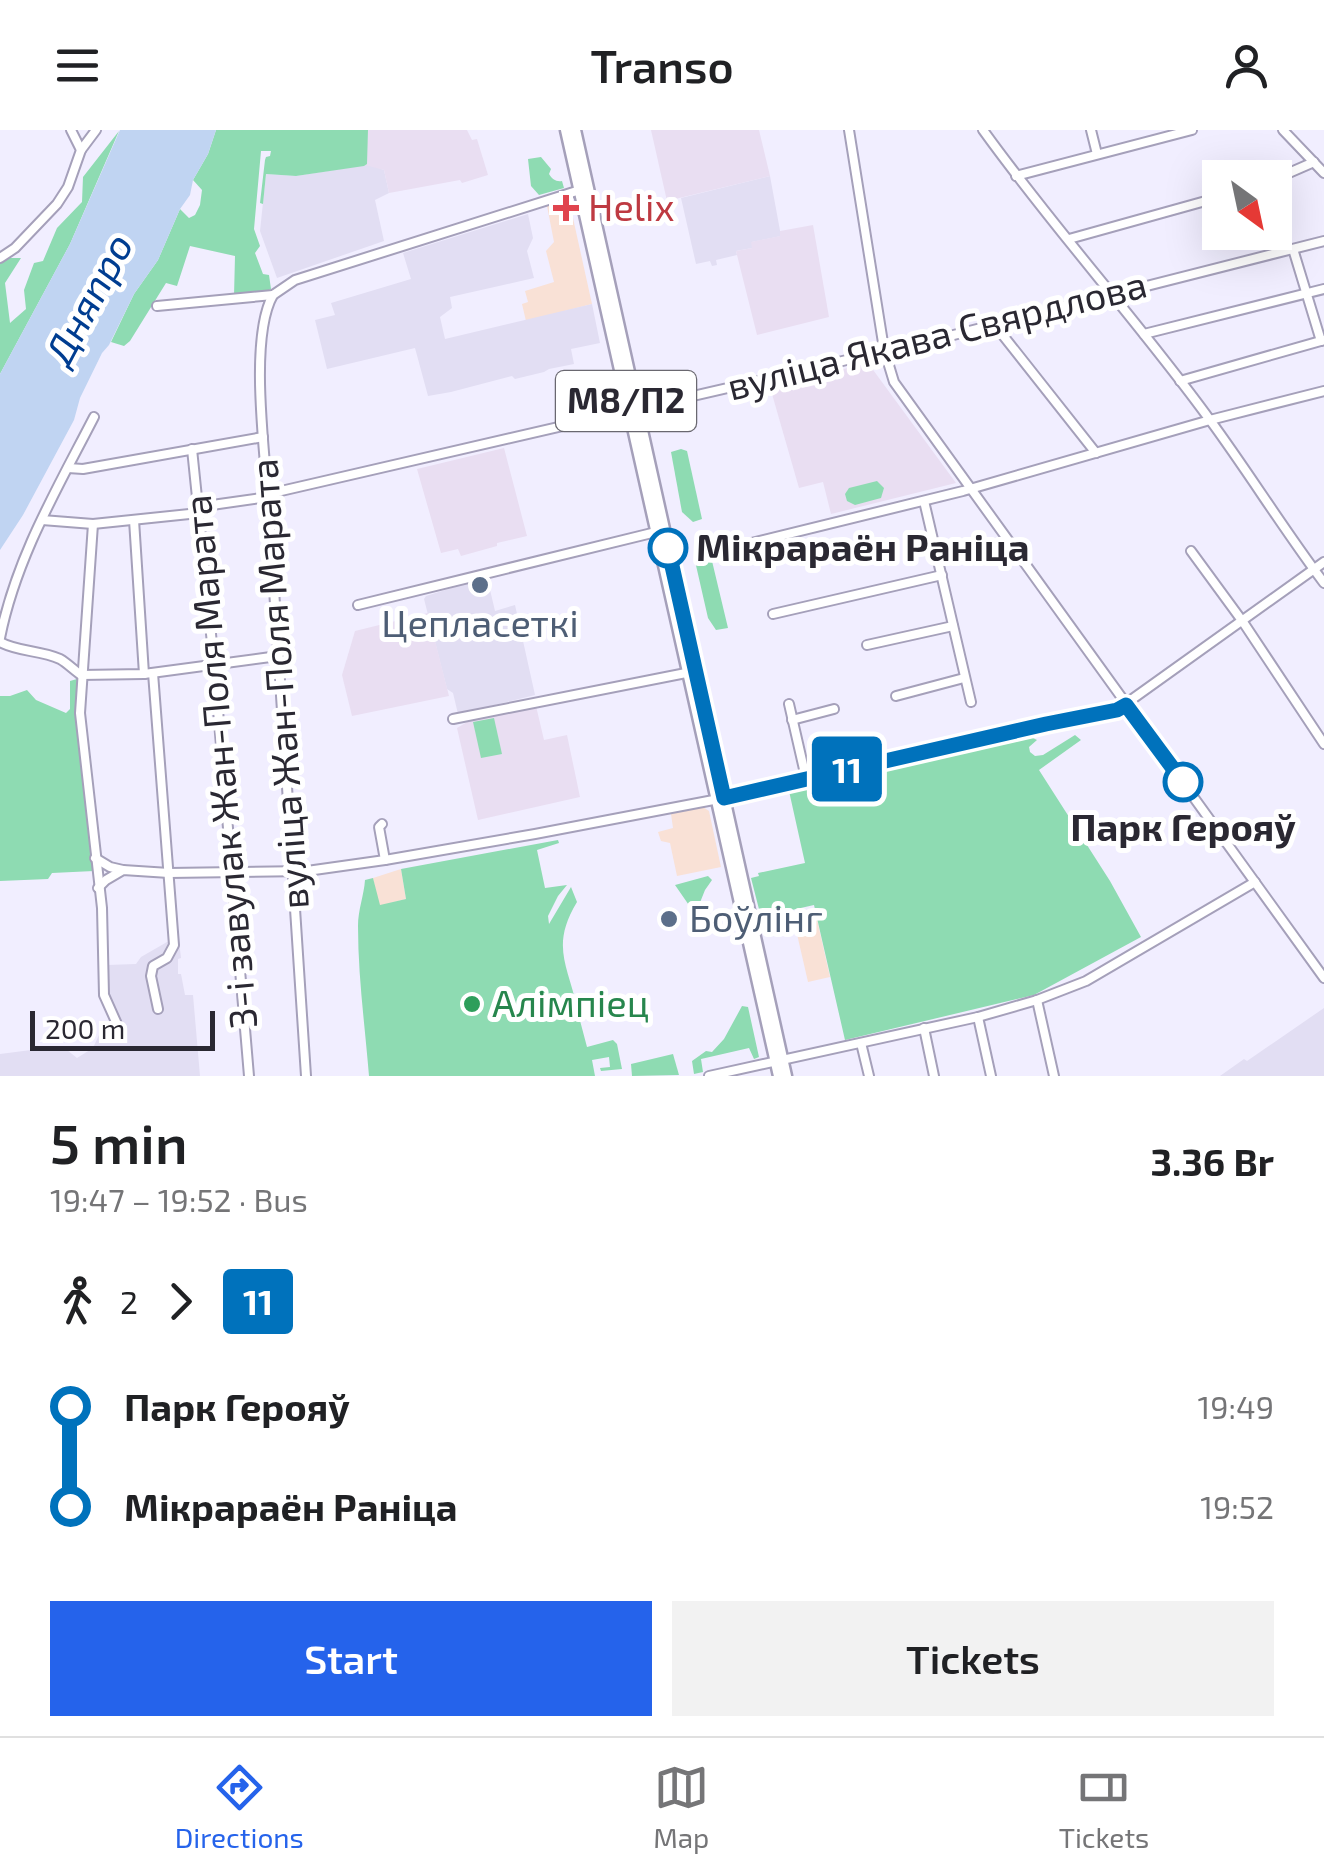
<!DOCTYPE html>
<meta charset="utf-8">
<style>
body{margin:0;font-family:"Exo 2",sans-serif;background:#f2f2f2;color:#202124;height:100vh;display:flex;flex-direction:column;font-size:38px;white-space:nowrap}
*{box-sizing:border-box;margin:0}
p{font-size:32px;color:#757577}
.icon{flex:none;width:55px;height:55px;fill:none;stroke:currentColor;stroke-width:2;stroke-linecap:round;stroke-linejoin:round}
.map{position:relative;height:946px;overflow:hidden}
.sheet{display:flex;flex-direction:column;background:#fff;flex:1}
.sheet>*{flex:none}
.badge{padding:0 20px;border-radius:8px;font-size:35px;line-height:65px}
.needle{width:65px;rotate:147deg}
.fabs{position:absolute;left:1202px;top:30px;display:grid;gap:20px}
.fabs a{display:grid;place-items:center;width:90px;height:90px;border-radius:0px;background:#fff;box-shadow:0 10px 40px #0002;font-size:50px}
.scale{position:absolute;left:30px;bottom:25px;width:185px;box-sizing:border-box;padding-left:10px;border:5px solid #2a2832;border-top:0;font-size:28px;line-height:35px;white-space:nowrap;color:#2a2832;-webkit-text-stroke:8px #fff;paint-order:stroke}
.map>.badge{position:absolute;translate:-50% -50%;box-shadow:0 0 0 5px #fff}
.legs{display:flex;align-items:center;gap:15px;height:110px;padding:0 50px;font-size:32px}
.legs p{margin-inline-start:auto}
.head{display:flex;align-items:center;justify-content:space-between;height:170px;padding:0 50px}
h1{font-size:55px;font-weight:600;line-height:75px}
.button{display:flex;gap:20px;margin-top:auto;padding:20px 50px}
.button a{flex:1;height:115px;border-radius:0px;background:#2563eb;color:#fff;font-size:40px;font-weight:600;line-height:115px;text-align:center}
.button a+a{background:#f2f2f2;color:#202124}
ul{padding:0 50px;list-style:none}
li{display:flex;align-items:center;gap:35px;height:100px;font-size:38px}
li i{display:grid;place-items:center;width:15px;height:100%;margin:0 12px;background:currentColor}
li i::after{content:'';width:25px;height:25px;margin:-12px;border:8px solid;border-radius:50%;background:#fff}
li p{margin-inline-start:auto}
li:first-child i{background:linear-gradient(#0000 50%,currentColor 0)}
li:last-child i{background:linear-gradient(currentColor 50%,#0000 0)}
header{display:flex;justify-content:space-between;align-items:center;height:130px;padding:0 50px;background:#fff;font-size:45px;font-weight:600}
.menu{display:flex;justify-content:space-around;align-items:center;height:140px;border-top:2px solid #e0e0e0;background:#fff;font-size:28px;color:#757577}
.menu a{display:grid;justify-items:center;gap:5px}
.menu .on{color:#2563eb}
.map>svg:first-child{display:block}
.commercial{fill:#f9e1d6}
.built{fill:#e2def3}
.education{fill:#e9def2}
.green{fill:#8edbb2}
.water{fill:#c0d4f2}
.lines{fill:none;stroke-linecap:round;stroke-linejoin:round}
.minor-casing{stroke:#a5a0ba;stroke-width:12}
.major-casing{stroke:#a5a0ba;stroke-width:15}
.minor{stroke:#fff;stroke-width:8}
.major{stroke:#fff;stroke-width:10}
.line-1-casing{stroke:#fff;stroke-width:22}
.line-1{stroke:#0072bc;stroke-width:15}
.health-dot{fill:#e0444e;stroke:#fff;stroke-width:4}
.stop-1-dot{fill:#fff;stroke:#0072bc;stroke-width:5}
.service-dot{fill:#5c6f8a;stroke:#fff;stroke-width:4}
.leisure-dot{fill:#2e9e5b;stroke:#fff;stroke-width:4}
.labels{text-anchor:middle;stroke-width:10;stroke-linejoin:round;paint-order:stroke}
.shield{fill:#fff;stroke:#6a6870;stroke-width:2.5}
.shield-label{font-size:35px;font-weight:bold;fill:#2a2832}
.health-label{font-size:38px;fill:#be3a42;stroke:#fff;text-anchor:start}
.street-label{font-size:38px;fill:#2a2832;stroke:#fff}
.stop-label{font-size:38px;font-weight:bold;fill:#2a2832;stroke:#fff;text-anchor:start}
.service-label{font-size:38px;fill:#4e5e75;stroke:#fff}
.leisure-label{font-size:38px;fill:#27864d;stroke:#fff;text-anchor:start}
.water-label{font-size:40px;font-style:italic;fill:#003d91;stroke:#fff}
</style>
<header><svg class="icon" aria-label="menu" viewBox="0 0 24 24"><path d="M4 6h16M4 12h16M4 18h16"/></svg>Transo<svg class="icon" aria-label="person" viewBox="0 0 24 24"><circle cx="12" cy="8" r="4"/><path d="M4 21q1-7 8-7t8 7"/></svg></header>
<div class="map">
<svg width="1324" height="946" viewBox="0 0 1324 946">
<rect width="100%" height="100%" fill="#f1eeff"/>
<g class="commercial">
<path d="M569,70L592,174L526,191L522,174L528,172L525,161L554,152L546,121L554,112L547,76Z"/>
<path d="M703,677L709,681L721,737L677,746L670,713L661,711L658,702L673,698L671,684Z"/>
<path d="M401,739L406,769L379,776L373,748Z"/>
<path d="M816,785L830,847L808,852L794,791Z"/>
</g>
<g class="built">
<path d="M365,35H372L384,40L389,63L375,70L384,111L277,148L260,101L266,44L296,46Z"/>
<path d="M770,46L781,106L752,112V118L736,121L737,125L716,130L717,135L712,136L710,131L696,134L681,68Z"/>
<path d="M528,84L533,108L527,121L534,148L450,167L452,178L440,187L445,209L592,174L600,213L571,219L574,234L549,239L544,242L515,249L512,246L451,262L428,266L415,218L327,239L315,190L335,185L331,173L411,149L403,123Z"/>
<path d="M487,447L495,481L515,475L535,565L458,584L453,563L447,559L424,469L426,466Z"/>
<path d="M179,811L181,828L178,829V844H181L185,865H193L200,946H0V924L62,916L77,928L93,918L104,894L123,893L107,865V835L136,834L141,827L167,812Z"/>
<path d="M1324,878V946H1220L1244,929L1247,931Z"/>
</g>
<g class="education">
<path d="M368,0H467L472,10L477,9L488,45L462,53L460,50L389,63L384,40L365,35Z"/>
<path d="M651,0H759L770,46L667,71Z"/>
<path d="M813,95L829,187L757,205L736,121L752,118L751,112L780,106V101Z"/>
<path d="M868,233L956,353L831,384L823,352L799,358L770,257Z"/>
<path d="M504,318L527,406L497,413V416L461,426L458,419L441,423L417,339Z"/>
<path d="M428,483L449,566L352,586L342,545L355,501Z"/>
<path d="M536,576L544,610L567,605L580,667L478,690L457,598L467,592Z"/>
</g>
<g class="green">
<path d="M216,0H368L367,34L364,36L296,46L266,44L263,74L260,73L265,30L266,27L270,26L271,21H261L254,99L260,116L255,123L263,144L269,145L271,159L265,162L234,166L235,126L190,116L177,156L166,153L130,211L124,216L111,212L134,164L158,130L180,79L189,88L195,85L200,75L202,60L193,50L208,24Z"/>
<path d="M119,1L70,114L0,244V132L10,128H21L5,153L10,193L26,179L24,160L34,133L43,131L57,98L82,72L83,47Z"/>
<path d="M541,27L551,39L549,44C552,49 556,52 562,51L564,58L539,65L531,56L528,29Z"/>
<path d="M681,319L687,321L702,389L693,392L682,382L671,322Z"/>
<path d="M877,351L884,358L881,368L855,375L847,371L845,364L849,358Z"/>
<path d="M705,427L709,432L712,431L728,498L716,500L708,488L695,431Z"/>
<path d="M77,549L78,589L94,741L52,743L48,749L0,751V566H10L27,560L36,570L66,583L70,579V551Z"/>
<path d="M494,588L502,624L481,628L473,592Z"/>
<path d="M1075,605L1081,610L1039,640L1110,751L1141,807L1034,865L845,910L814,775L761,787L751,748L759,746L758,743L805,733L789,661L1029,606L1037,610L1029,617L1030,622L1035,626L1043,625Z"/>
<path d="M558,710L559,713L537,720L545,758L567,755L558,766L548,786L549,794L571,757L577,772C551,815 567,834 577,877L572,879L574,884L578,883L587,917L613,910L617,914L622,939L601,941L600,938L610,937L609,927L592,930L595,946H369C365,897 358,846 358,796C358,780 364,765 365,750L373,748L380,775L406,769L401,739Z"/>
<path d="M708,746L712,750L705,760L697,780L693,781L675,755Z"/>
<path d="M742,876L748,877L759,927L754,929L749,918L701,929L703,942L694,944L692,931L706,921L712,922L724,909Z"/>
<path d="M673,924L679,945L632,946L631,934Z"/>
</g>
<path class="water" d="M120,0H216L208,24L193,50L190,65L180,79L158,130L134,164L109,215L102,223L80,268L74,290L23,385L0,420V244L70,114Z"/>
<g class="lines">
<g class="minor-casing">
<g id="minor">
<path d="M849,0L884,219L894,252L1324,848"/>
<path d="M983,0C1055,100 1138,191 1210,290C1249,343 1284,400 1324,453"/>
<path d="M1091,0L1097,24"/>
<path d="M1283,0L1324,43"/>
<path d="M81,20L96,0"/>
<path d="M1016,46L1192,0"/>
<path d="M1275,49L1314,32"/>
<path d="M1069,109L1220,67"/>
<path d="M1293,119L1321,211"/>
<path d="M0,128L15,118L57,74L68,57L81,20L71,0"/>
<path d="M273,165C248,209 266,330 269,383C280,571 295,758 306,946"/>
<path d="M157,176L273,165L295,150L583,59"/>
<path d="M994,194L1096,323"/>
<path d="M1144,204L1324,159"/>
<path d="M1180,251L1324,210"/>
<path d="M192,319L214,533L249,946"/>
<path d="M68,338L83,339L263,307"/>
<path d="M924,371L971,572"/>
<path d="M198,377L261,368L281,361L814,238L871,224L899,214H918L1324,111"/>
<path d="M42,390L93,394L199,383"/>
<path d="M134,390L144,544"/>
<path d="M93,394L80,583L102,778L104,865L117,894"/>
<path d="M735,417L963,361L1210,290L1324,261"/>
<path d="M1191,421L1243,492L1324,614"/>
<path d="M358,475L656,402"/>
<path d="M773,484L942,445"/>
<path d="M0,508C16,428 57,359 94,287"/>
<path d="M0,512C18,522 40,520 60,529C67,533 74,540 81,545L144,544L278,526"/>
<path d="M867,515L953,496"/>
<path d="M153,543L174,815L167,828L153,836L151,846L158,879"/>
<path d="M896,566L964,548"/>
<path d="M789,574L806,648"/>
<path d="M453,589L691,542"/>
<path d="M792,590L834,579"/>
<path d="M382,694L379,697L385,730"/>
<path d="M95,728L110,737L123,740"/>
<path d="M98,758L106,750L123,740L169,743L307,741L385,730L535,704L724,668L1046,594L1117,580L1324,432"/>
<path d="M1037,870L1054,946"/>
<path d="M978,887L991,946"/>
<path d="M924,898L934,946"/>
<path d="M861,913L869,946"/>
<path d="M709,946L978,887L1037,870L1086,851L1255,752"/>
</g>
</g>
<g class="major-casing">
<g id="major">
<path d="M566,0L779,946"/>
<path d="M575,0L786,946"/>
</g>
</g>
<use href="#minor" class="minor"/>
<use href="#major" class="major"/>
</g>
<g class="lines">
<g class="line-1-casing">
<path id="line-1" d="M668,418L724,668L1046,594L1117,580L1126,575L1183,652"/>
</g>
<use href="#line-1" class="line-1"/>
</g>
<path class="health-dot" d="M561 63h10v10h10v10h-10v10h-10v-10h-10v-10h10z"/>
<g class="stop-1-dot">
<circle cx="668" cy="418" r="18"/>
<circle cx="1183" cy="652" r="18"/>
</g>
<g class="service-dot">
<circle cx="480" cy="455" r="10"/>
<circle cx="669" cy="789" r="10"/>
</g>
<circle class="leisure-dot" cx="472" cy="874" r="10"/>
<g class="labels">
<rect class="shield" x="556" y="241" width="140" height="60" rx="8"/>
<g class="shield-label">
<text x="626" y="283">М8/П2</text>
</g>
<g class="health-label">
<text x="588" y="91">Helix</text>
</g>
<g class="street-label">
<text transform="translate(937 206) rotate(-14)" y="13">вуліца Якава Свярдлова</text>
<text transform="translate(280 554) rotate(-94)" y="13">вуліца Жан-Поля Марата</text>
<text transform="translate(221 632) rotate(-95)" y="13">3-і завулак Жан-Поля Марата</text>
</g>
<g class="stop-label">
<text x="696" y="431">Мікрараён Раніца</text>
<text x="1183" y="711" text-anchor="middle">Парк Герояў</text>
</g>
<g class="service-label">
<text x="480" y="507">Цепласеткі</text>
<text x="689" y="802" text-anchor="start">Боўлінг</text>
</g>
<g class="leisure-label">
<text x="492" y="887">Алімпіец</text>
</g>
<g class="water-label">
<text transform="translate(89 169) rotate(-62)" y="14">Дняпро</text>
</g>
</g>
</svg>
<div class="fabs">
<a><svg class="needle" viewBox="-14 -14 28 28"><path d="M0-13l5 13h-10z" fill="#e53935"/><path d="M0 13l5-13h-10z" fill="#757577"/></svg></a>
</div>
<div class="scale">200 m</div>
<b class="badge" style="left:847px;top:639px;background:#0072bc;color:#fff">11</b>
</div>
<section class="sheet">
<div class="head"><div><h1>5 min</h1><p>19:47 – 19:52 · Bus</p></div><b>3.36 Br</b></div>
<div class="legs"><svg class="icon" aria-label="walk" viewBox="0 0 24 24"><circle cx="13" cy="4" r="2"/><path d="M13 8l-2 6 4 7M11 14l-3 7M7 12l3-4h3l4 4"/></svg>2<svg class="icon" aria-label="forward" viewBox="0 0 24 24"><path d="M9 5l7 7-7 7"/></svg><b class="badge" style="background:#0072bc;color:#fff">11</b></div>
<ul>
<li><i style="color:#0072bc"></i><b>Парк Герояў</b><p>19:49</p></li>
<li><i style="color:#0072bc"></i><b>Мікрараён Раніца</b><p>19:52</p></li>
</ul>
<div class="button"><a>Start</a><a>Tickets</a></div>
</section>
<nav class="menu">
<a class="on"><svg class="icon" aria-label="directions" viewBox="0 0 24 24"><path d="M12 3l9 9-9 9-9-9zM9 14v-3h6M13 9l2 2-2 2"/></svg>Directions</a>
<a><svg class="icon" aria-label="map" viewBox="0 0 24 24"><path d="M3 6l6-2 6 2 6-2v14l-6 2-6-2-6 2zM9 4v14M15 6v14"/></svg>Map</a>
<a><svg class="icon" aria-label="tickets" viewBox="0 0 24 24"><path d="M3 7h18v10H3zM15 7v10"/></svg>Tickets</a>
</nav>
